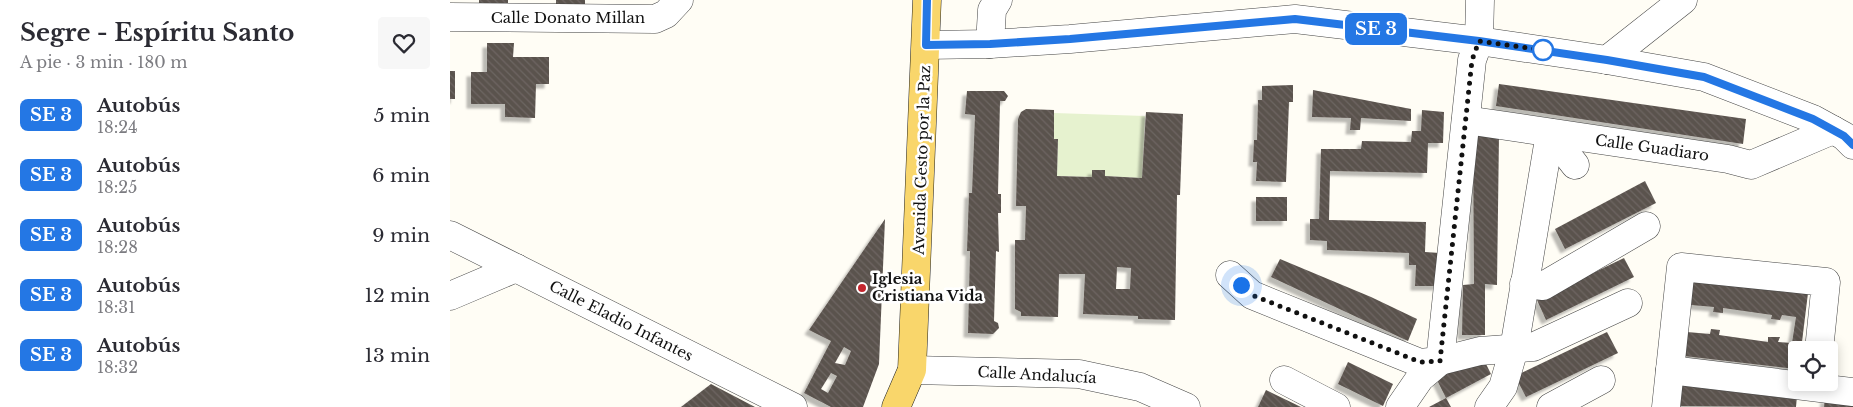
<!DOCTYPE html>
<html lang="es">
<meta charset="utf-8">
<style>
body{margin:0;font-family:"Libre Baskerville",serif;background:#f7f7f7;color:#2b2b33;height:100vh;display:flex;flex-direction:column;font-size:19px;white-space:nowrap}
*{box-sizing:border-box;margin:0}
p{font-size:16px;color:#7c7c81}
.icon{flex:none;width:28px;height:28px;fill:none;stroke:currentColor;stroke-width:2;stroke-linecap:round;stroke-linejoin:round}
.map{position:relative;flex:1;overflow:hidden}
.panel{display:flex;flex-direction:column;background:#fff;width:450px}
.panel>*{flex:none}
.badge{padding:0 10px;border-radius:8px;font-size:18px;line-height:32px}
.controls{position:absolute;left:1338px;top:341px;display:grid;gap:10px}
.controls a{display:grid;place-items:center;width:50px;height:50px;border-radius:5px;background:#fff;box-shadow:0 2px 12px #0003;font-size:25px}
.you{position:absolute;width:25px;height:25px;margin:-12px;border:4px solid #fff;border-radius:50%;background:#1a73e8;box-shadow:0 0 0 8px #1a73e833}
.map>.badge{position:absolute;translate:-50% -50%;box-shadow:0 0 0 2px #fff}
.round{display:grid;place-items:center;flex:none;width:52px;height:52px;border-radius:5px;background:#f7f7f7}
.overview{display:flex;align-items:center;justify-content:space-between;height:85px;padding:0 20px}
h1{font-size:24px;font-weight:700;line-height:38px}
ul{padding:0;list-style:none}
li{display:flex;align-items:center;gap:15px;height:60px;padding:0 20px}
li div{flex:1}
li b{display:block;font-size:19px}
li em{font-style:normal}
li .badge{min-width:55px;font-weight:700;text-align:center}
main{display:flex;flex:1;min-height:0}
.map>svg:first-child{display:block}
.pitch{fill:#e6f2cf}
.building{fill:url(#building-back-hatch);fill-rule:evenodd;filter:url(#shadow)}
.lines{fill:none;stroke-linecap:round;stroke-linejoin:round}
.minor-casing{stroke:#444;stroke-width:29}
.major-casing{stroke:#222;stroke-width:29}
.minor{stroke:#fff;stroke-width:28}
.major{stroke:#f9d66b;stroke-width:28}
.line-casing{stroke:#fff;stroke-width:11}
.line{stroke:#2477e4;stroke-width:8}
.walk{stroke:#111;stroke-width:5;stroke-dasharray:0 9}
.stop-dot{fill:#fff;stroke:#2477e4;stroke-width:2.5}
.poi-dot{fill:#c4262e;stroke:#fff;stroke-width:2}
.labels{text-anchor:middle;stroke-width:5;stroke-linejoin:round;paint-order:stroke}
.street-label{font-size:15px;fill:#111;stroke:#fff}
.poi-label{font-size:15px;font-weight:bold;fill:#111;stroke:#fff;text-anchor:start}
</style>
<main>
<section class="panel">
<div class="overview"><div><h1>Segre - Espíritu Santo</h1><p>A pie · 3 min · 180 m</p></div><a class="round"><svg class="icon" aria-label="heart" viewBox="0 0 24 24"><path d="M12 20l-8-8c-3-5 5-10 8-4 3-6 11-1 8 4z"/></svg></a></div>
<ul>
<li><span class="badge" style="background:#2477e4;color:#fff">SE 3</span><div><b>Autobús</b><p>18:24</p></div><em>5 min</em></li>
<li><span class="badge" style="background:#2477e4;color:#fff">SE 3</span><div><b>Autobús</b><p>18:25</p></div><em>6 min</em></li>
<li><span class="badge" style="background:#2477e4;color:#fff">SE 3</span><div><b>Autobús</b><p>18:28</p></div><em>9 min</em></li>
<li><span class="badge" style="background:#2477e4;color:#fff">SE 3</span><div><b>Autobús</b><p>18:31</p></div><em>12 min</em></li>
<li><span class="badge" style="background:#2477e4;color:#fff">SE 3</span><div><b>Autobús</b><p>18:32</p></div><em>13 min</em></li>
</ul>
</section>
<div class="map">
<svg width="1403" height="407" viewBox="0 0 1403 407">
<defs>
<pattern id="building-back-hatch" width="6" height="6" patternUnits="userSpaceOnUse" patternTransform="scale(1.25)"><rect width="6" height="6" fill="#5a524d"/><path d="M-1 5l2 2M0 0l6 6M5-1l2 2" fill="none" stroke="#6d6662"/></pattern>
<filter id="shadow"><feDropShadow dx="-4.5" dy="4.5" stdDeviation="1" flood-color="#0004"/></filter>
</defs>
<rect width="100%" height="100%" fill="#fffdf5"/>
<path class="pitch" d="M604,113L695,116L692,178L655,176V170H642V177L607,176L608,140L604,139Z"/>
<g class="building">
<path d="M29,0H58V5L29,4Z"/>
<path d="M106,0H135V7L106,5Z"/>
<path d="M37,43H64L63,57H99V84H86L85,118L55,117V104H21V72H37Z"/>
<rect x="0" y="71" width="5" height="28"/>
<path d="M1049,84L1296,119L1293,144L1046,106Z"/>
<path d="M843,85V102H839L836,182L806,181L807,162H803L804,140H807L808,100H812V86Z"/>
<path d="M863,90L961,109V121L911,118L910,130H900L901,118L862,117Z"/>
<path d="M517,91H554L558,96L555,101H550L548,194H551V213H548L549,252L546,251L544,321L548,323L549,328L543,334L518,333L520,251H517L519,193H522L525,115L515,114Z"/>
<path d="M576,109L604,110V139H608L607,176L642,177V170H655V176L692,178L696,112L733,114L730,195H727L725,320L688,319V316L633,314L635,274H609L608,317L571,316V312L565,309V240H575L576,206H566L568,119L571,112ZM667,267L681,268L680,289H666Z"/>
<path d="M972,110L994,112L993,143H978L977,173L880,171L879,220L976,222L975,252L990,253L989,286H965L966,265H959V253L877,250V241L860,240V219H869L871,149H911L912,141L961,142L962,131H971Z"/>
<path d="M1023,134L1049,135L1047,285L1035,284V335H1012L1013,285L1024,284Z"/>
<path d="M1195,181L1206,203L1115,249L1105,229Z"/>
<rect x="806" y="197" width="31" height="24"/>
<path d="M435,219L429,364L413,407H381L354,393L381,341L359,330ZM394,347L401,351L395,365L385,363ZM381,373L387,376L378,393L371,389Z"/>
<path d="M1174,258L1184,277L1096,320L1087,300Z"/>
<path d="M830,259L921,297L967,319L958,341L821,277Z"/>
<path d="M1242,280L1358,293L1351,350H1346V369L1234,356L1237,332L1260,334L1261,329L1270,330L1269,335L1318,342V337H1330L1328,342L1342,343L1346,317L1332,315L1330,320L1321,319L1322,315L1273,308V313L1263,312L1264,307L1241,305Z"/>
<path d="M1157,332L1168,353L1076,397L1065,376Z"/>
<path d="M1031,354L1041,374L996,398L985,376Z"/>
<path d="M898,362L943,384L933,406L888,384Z"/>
<path d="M1230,382L1347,396L1346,407L1228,406Z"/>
<path d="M261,384L305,407H231Z"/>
<path d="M816,390L851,407H808Z"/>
<path d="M996,398L1001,407H979Z"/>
<path d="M1375,398L1403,402V407H1374Z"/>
</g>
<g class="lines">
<g class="minor-casing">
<g id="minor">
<path d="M0,17L205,19L216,14L229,0"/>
<path d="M540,44L542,10L548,0"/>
<path d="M476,45L540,44L620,39L845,19L1029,41L1157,60L1254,77L1363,119L1394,136L1403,145"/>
<path d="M1157,60L1233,0"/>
<path d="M1016,120L1278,159L1301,165L1383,130"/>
<path d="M1100,133L1125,165"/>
<path d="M0,235L343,407"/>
<path d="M780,275L802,295L970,363L990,361L1030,351L1083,347L1178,303"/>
<path d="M1074,284L1093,286L1196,226"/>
<path d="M0,296L66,268"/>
<path d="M462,370L629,374L690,387L736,407"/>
<path d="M1220,370L1403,392"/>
<path d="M834,380L886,407"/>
<path d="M950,407L970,378L990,361L1022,60L1029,41L1030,0"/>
<path d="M1039,407L1053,387L1064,349L1100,133"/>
<path d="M1101,407L1151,380"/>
<path d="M1216,407L1231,267L1376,282L1369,350"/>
</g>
</g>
<g class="major-casing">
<path id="major" d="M446,407L462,370L477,0"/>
</g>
<use href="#minor" class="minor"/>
<use href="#major" class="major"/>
</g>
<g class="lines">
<g class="line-casing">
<path id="line" d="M477,0L476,45L540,44L620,39L845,19L1029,41L1157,60L1254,77L1363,119L1394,136L1403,145"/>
</g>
<use href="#line" class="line"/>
<path class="walk" d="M791,285L802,295L970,362L990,361L1022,60L1029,41L1093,50"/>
</g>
<circle class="stop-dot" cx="1093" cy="50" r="10"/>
<circle class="poi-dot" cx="412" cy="288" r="5"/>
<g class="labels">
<g class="street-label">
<text x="118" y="23">Calle Donato Millan</text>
<text transform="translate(1202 148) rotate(8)" y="5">Calle Guadiaro</text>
<text transform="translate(472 160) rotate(-88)" y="5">Avenida Gesto por la Paz</text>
<text transform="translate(171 321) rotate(27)" y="5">Calle Eladio Infantes</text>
<text transform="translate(587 375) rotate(3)" y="5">Calle Andalucía</text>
</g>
<g class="poi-label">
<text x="422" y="284">Iglesia<tspan x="422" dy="17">Cristiana Vida</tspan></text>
</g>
</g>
</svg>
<div class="controls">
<a><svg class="icon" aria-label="locate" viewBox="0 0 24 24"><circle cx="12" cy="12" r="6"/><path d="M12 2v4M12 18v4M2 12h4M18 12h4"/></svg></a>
</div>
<div class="you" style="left:791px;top:285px"></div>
<b class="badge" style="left:926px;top:29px;background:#2477e4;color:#fff">SE 3</b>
</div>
</main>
